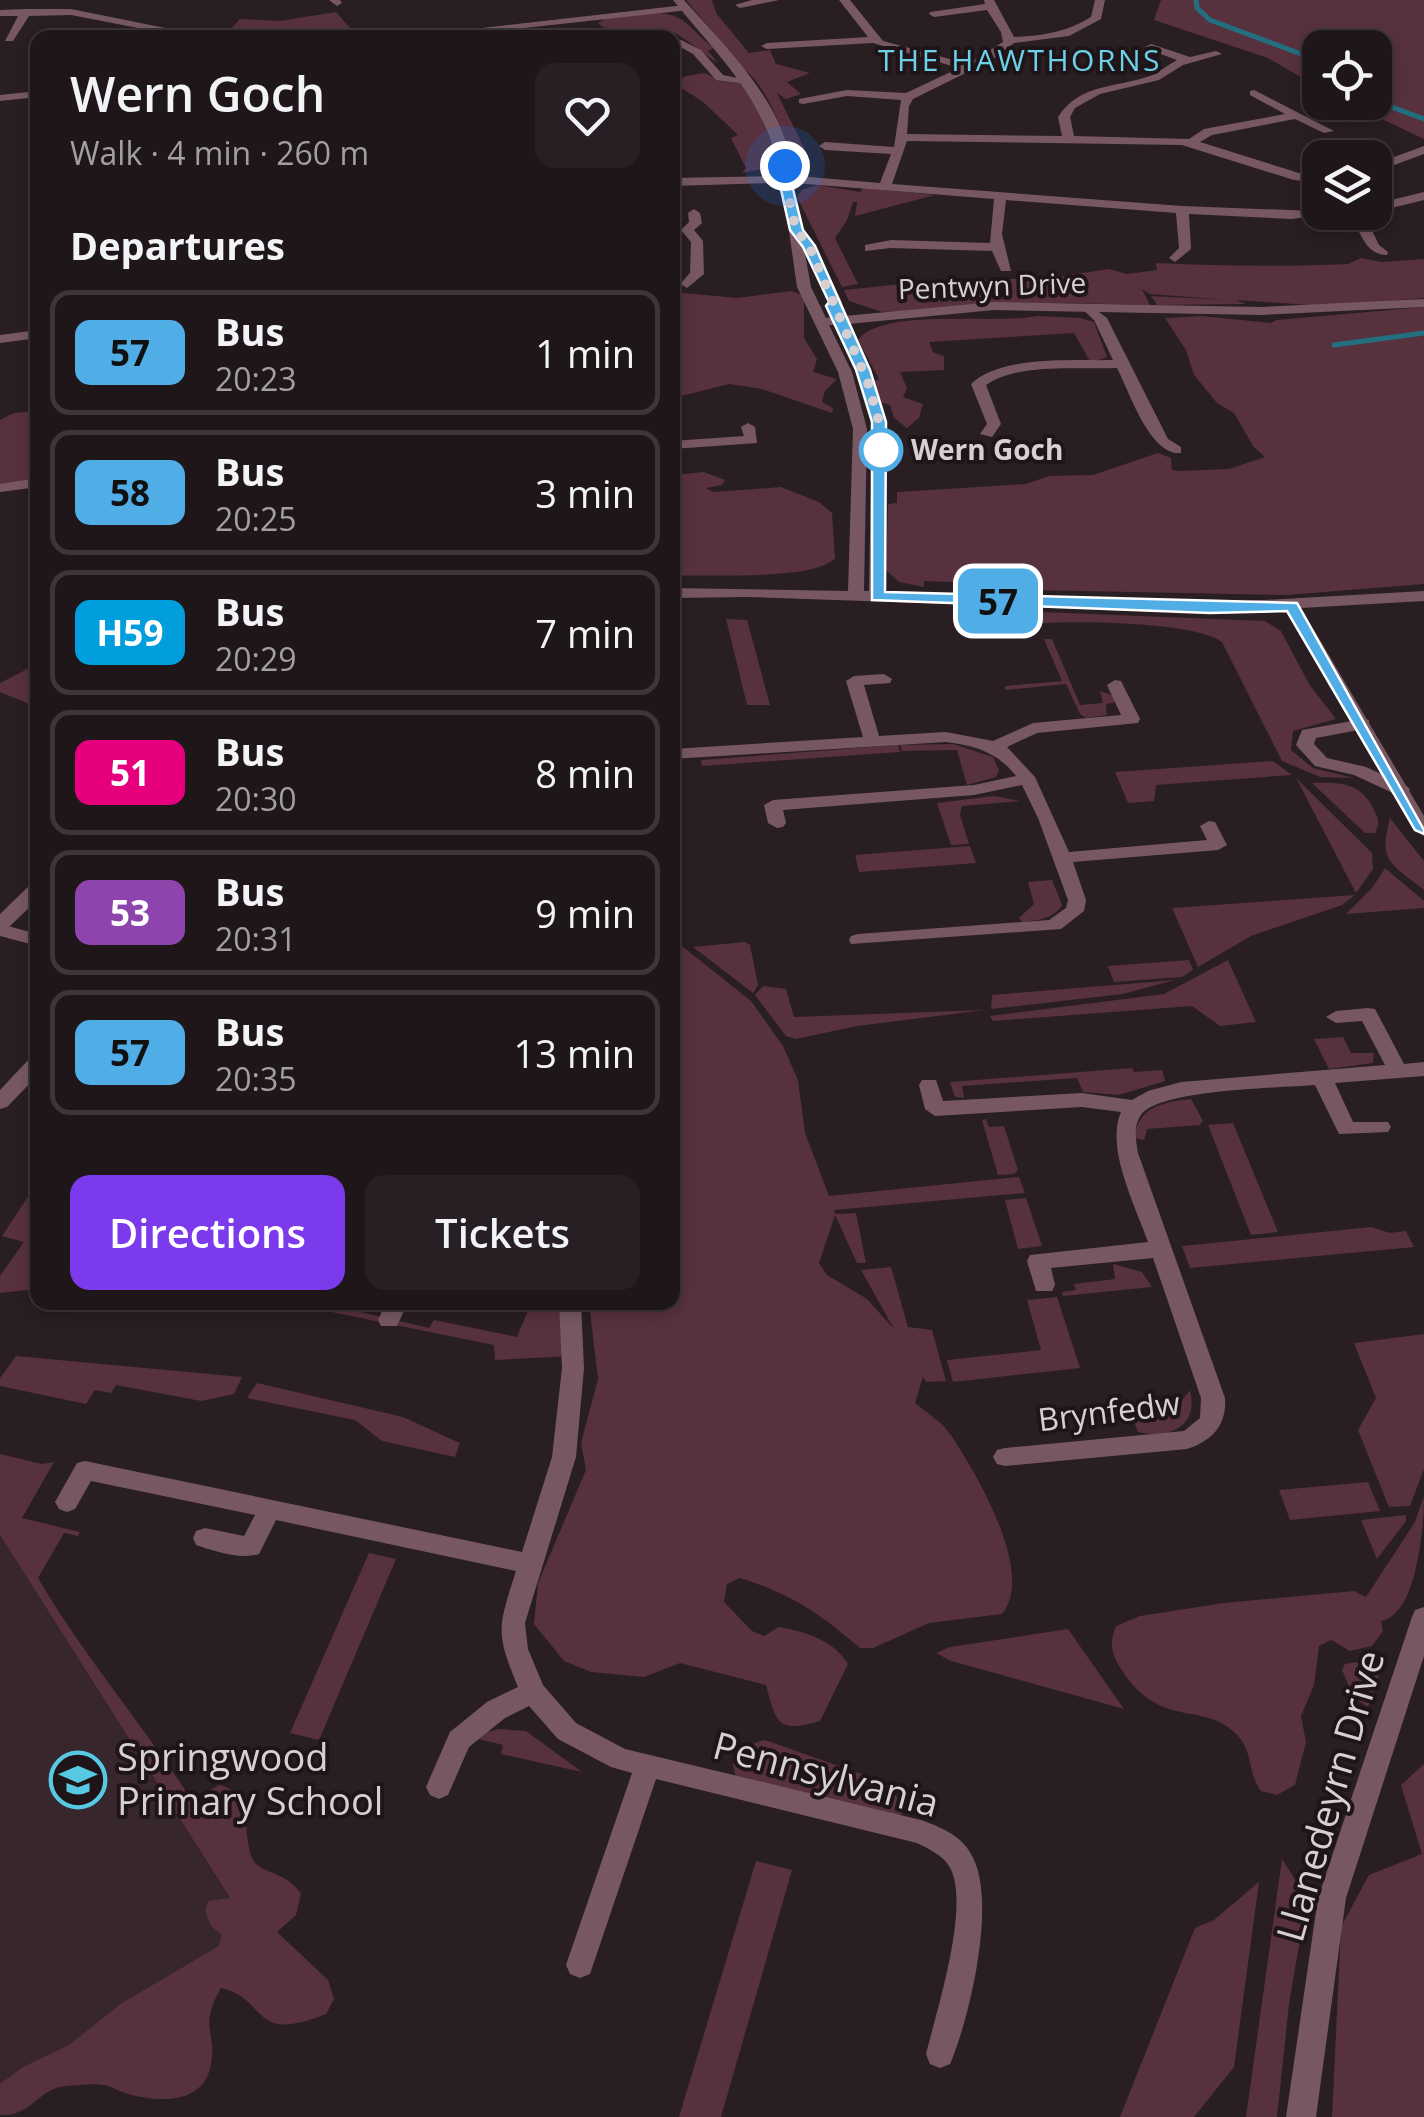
<!DOCTYPE html>
<meta charset="utf-8">
<style>
body{margin:0;font-family:"Open Sans",sans-serif;background:#271f23;color:#f1f3f6;height:100vh;display:flex;flex-direction:column;font-size:38px;white-space:nowrap}
*{box-sizing:border-box;margin:0}
p{font-size:32px;color:#a19fa2}
.icon{flex:none;width:55px;height:55px;fill:none;stroke:currentColor;stroke-width:2;stroke-linecap:round;stroke-linejoin:round}
.map{position:relative;flex:1;overflow:hidden}
.side{position:absolute;left:30px;top:30px;width:650px;height:1280px;display:flex;flex-direction:column;background:#1f161a;border-radius:20px;box-shadow:0 5px 15px #0003,0 0 0 2px #3c3539}
.side>*{flex:none}
.badge{padding:0 20px;border-radius:15px;font-size:35px;line-height:65px}
.tools{position:absolute;left:1302px;top:30px;display:grid;gap:20px}
.tools a{display:grid;place-items:center;width:90px;height:90px;border-radius:20px;background:#1f161a;box-shadow:0 5px 15px #0003,0 0 0 2px #3c3539;font-size:50px}
.you{position:absolute;width:50px;height:50px;margin:-25px;border:8px solid #fff;border-radius:50%;background:#1a73e8;box-shadow:0 0 0 15px #1a73e833}
.map>.badge{position:absolute;translate:-50% -50%;box-shadow:0 0 0 5px #fff}
h2{padding:0 40px;font-size:38px;line-height:90px}
.round{display:grid;place-items:center;flex:none;width:105px;height:105px;border-radius:20px;background:#271f23}
.summary{display:flex;align-items:center;justify-content:space-between;height:170px;padding:0 40px}
h1{font-size:48px;font-weight:600;line-height:75px}
.primary-button{display:flex;gap:20px;margin-top:auto;padding:20px 40px}
.primary-button a{flex:1;height:115px;border-radius:20px;background:#7c3aed;color:#fff;font-size:40px;font-weight:600;line-height:115px;text-align:center}
.primary-button a+a{background:#271f23;color:#f1f3f6}
ul{padding:0;list-style:none}
li{display:flex;align-items:center;gap:30px;height:125px;margin:0 20px 15px;padding:0 20px;border:5px solid #3c3539;border-radius:20px}
li div{flex:1}
li b{display:block;font-size:38px}
li em{font-style:normal}
li .badge{min-width:110px;font-weight:700;text-align:center}
.map>svg:first-child{display:block}
.built{fill:#37262c}
.green{fill:#57313e}
.lines{fill:none;stroke-linecap:round;stroke-linejoin:round}
.stream{stroke:#246f7f;stroke-width:5}
.minor{fill:#775862;fill-rule:evenodd}
.tertiary{fill:#775862;fill-rule:evenodd}
.line{fill:#50ade5;stroke:#fff;stroke-width:2.5}
.walk{stroke:#d7d0d2;stroke-width:10;stroke-dasharray:0 18}
.stop-dot{fill:#fff;stroke:#50ade5;stroke-width:5}
.labels{text-anchor:middle;stroke-width:8;stroke-linejoin:round;paint-order:stroke}
.far-street-label{font-size:28px;fill:#d7d0d2;stroke:#1f1518}
.far-stop-label{font-size:28px;font-weight:bold;fill:#d7d0d2;stroke:#1f1518;text-anchor:start}
.far-neighbourhood-label{font-size:30px;letter-spacing:2.5px;fill:#6cd1e9;stroke:#1f1518}
.street-label{font-size:32px;fill:#d7d0d2;stroke:#1f1518}
.near-poi-label{font-size:38px;fill:#d7d0d2;stroke:#1f1518;text-anchor:start}
.near-street-label{font-size:38px;fill:#d7d0d2;stroke:#1f1518}
</style>
<div class="map">
<svg width="1424" height="2117" viewBox="0 0 1424 2117">
<rect width="100%" height="100%" fill="#291e22"/>
<path class="built" d="M0,1535L261,1948L0,2106Z"/>
<g class="green">
<path d="M686,0H712L716,13L749,53L770,50L776,64L810,73L787,82L801,94L786,99L777,93L807,154L791,155C780,125 764,76 733,62V56Z"/>
<path d="M1161,0H1424V139L1348,103L1375,102V48H1320V88L1268,58L1154,20Z"/>
<path d="M336,12L358,37L225,35L240,19L280,21Z"/>
<path d="M658,13C689,15 691,32 714,48L708,51L718,63C701,53 678,29 658,28C639,27 613,39 598,23L608,17Z"/>
<path d="M705,73L721,81L746,84L752,93L748,96L754,100L775,152L768,168L742,173L746,168L731,138L738,135L702,101L673,83L686,76Z"/>
<path d="M818,185L860,192L863,188L935,195L855,216L857,202H853L847,220L835,238L858,284L842,287L797,197L802,190Z"/>
<path d="M1361,258L1381,262L1424,259V298L1324,306L1236,300L1246,304L1157,305L1151,296L1230,300L1150,294L1142,289L1150,305L1069,303L882,312L849,301L844,290L932,281L1050,278L1109,269L1127,274L1157,270L1156,263C1221,266 1282,267 1348,264Z"/>
<path d="M791,291L804,296V338L817,359L813,372L837,379L825,391L822,402L833,408L832,413L762,389L729,384L673,398L672,292L737,298Z"/>
<path d="M1424,307V584L1287,595L982,589L980,583L924,581V587L899,582L886,570L888,504L897,503V492L1026,484L1049,476L1093,475L1158,453L1171,458L1172,470L1178,471L1229,469L1265,457L1253,446L1234,413L1217,403L1194,375L1186,350L1165,318L1202,316L1271,323L1277,320Z"/>
<path d="M1037,316L1080,318L1094,322L1107,357L1091,363L1074,333L929,342L933,352L944,356V370L900,372L907,388L903,397L923,404L919,418L907,428L894,418L890,405L869,399L867,384L879,379L858,340C882,307 997,325 1037,316Z"/>
<path d="M37,411V482L0,488V420L14,413Z"/>
<path d="M704,472L725,480L722,485L706,488L713,492L781,487L819,502L832,513L835,558C816,581 705,574 673,576V475Z"/>
<path d="M989,610L1265,621L1281,631L1309,684L1336,719L1293,731L1291,750L1313,768L1354,778L1320,777L1282,761L1222,642C1196,621 1064,620 1028,624C1007,626 977,637 959,628L958,611Z"/>
<path d="M726,619L747,620L770,705H747Z"/>
<path d="M1044,639H1052L1080,705L1103,703L1100,691L1114,696L1118,702L1106,704L1107,715L1086,718L1080,714L1066,684L1005,690V686L1062,681Z"/>
<path d="M37,664V707L0,692V683Z"/>
<path d="M953,744L993,757L999,770L996,777L967,785L957,750L902,751L900,745Z"/>
<path d="M898,745L900,752L702,766L701,760Z"/>
<path d="M1273,761L1292,775L1156,785L1154,801L1128,803L1115,772Z"/>
<path d="M1296,778L1372,853L1373,869L1356,893Z"/>
<path d="M1312,783C1340,782 1361,782 1374,810C1379,819 1380,823 1375,833H1365Z"/>
<path d="M994,796L1020,801L962,806L960,815L969,844L951,845L937,803Z"/>
<path d="M1390,818L1424,861V890C1391,863 1378,863 1390,818Z"/>
<path d="M970,846L976,863L859,872L855,855Z"/>
<path d="M1385,868L1424,901V908L1346,914L1372,888Z"/>
<path d="M1052,880L1062,905C1052,920 1038,920 1022,922L1019,918L1034,904L1028,882Z"/>
<path d="M1355,895L1342,905L1251,936L1198,967L1172,908Z"/>
<path d="M673,939L751,1001L783,1046L798,1080L805,1133L829,1196L1019,1177L1025,1193L834,1210L835,1214L856,1213L866,1263H857L835,1215L819,1263L827,1275L867,1299L894,1329L861,1270L891,1267L908,1327L932,1330L946,1381L926,1382L923,1377L915,1403C926,1412 942,1422 950,1434C976,1472 1036,1574 1002,1614L929,1623L873,1648H860C819,1613 792,1594 740,1578L727,1584L724,1602L752,1631L764,1636L779,1627C805,1631 835,1641 848,1664L820,1721C777,1734 776,1722 766,1685L680,1663L644,1677L591,1672L564,1661L534,1624L538,1583L586,1470L581,1443L598,1379L589,1303L672,1302Z"/>
<path d="M745,942L750,945L758,985L753,993L693,947Z"/>
<path d="M1189,960L1193,970L1182,977L1114,982L1108,966Z"/>
<path d="M1228,960L1256,1022L1220,1026L1192,1006L993,1021L990,1016L1164,994Z"/>
<path d="M1175,980L1123,994L991,1009L992,995Z"/>
<path d="M763,986L786,989L794,1017L985,1010L857,1026L796,1039L786,1036L755,995Z"/>
<path d="M1343,1037L1351,1053H1374L1373,1063L1329,1069L1314,1039Z"/>
<path d="M1132,1068L1134,1072L1162,1070L1165,1081L1119,1095L1083,1092L1077,1078L962,1086L964,1098L955,1097L950,1082Z"/>
<path d="M1191,1099L1203,1121L1200,1125L1147,1129L1144,1140L1135,1138C1137,1106 1165,1102 1191,1099Z"/>
<path d="M986,1119L989,1127L1004,1126L1018,1170L1014,1174L998,1175L982,1120Z"/>
<path d="M1233,1123L1278,1232L1251,1235L1208,1125Z"/>
<path d="M37,1183V1289L0,1293V1276L24,1242L2,1236Z"/>
<path d="M1026,1198L1042,1246L1018,1249L1005,1200Z"/>
<path d="M1371,1227L1390,1233L1406,1231L1414,1247L1190,1268L1182,1246Z"/>
<path d="M1113,1264L1142,1272L1152,1287L1063,1296L1062,1292L1076,1290L1074,1284L1115,1279Z"/>
<path d="M1057,1297L1080,1368L953,1382L947,1360L1041,1350L1027,1300Z"/>
<path d="M287,1303H322L429,1328L434,1320L517,1337L531,1303H570L572,1356L495,1360L494,1345Z"/>
<path d="M1424,1334V1469L1410,1506L1389,1507L1358,1430L1376,1398L1354,1343Z"/>
<path d="M16,1356L242,1377L234,1394L201,1401L116,1385L111,1393L95,1390L86,1404L0,1386V1378Z"/>
<path d="M257,1383L403,1417L460,1443L455,1457L382,1441L355,1420L247,1398Z"/>
<path d="M1190,1390C1199,1427 1170,1439 1138,1432L1133,1419L1171,1415Z"/>
<path d="M0,1454L42,1464L54,1462L22,1518L80,1532L78,1536L64,1533L38,1578C86,1660 149,1731 199,1812L205,1793L219,1785C253,1792 242,1832 252,1858C259,1875 286,1870 301,1894L296,1915L277,1932L328,1980L334,1999L326,2014C250,2045 268,1998 221,1988C197,2029 219,2032 210,2069C200,2106 154,2102 125,2093C118,2091 111,2086 104,2085C93,2083 77,2085 66,2086C38,2088 32,2117 0,2115V2084L23,2067L69,2045L122,2003L219,1946L222,1935L211,1926L205,1910L209,1901L230,1898L0,1535Z"/>
<path d="M1368,1482L1380,1511L1290,1520L1279,1490Z"/>
<path d="M1424,1496C1424,1526 1417,1616 1381,1621L1383,1631L1372,1646L1350,1651L1331,1640L1319,1646L1314,1685L1301,1716L1306,1742L1295,1785L1277,1795L1261,1791C1248,1774 1253,1751 1237,1735C1205,1700 1160,1731 1121,1669C1111,1653 1109,1643 1116,1626L1140,1616L1224,1603L1354,1591L1366,1597L1415,1522Z"/>
<path d="M1406,1515V1521L1377,1559L1361,1520Z"/>
<path d="M369,1553L396,1559L319,1740L290,1733Z"/>
<path d="M1068,1629L1124,1709L951,1661L936,1653L950,1647Z"/>
<path d="M1357,1662L1379,1676L1368,1707L1354,1698L1342,1670L1345,1664Z"/>
<path d="M498,1729L526,1731L582,1772L501,1754L503,1745L479,1739L482,1734Z"/>
<path d="M765,1740L884,1782L901,1801L904,1811L895,1821L736,1778L733,1765C741,1751 748,1743 765,1740Z"/>
<path d="M1424,1764V2117H1332L1341,1927L1369,1875L1422,1854L1401,1785Z"/>
<path d="M1282,1859L1307,1898L1289,2004L1277,2117H1246Z"/>
<path d="M756,1861L792,1870L721,2117H679Z"/>
<path d="M1259,1882L1234,2067L1194,2117H1120L1195,1928L1214,1920Z"/>
</g>
<g class="lines">
<g class="stream">
<path d="M1196,0L1197,8L1210,20L1320,61"/>
<path d="M1375,101L1424,119"/>
<path d="M1334,345L1424,333"/>
</g>
<g class="minor">
<path d="M329,0H340L342,3L337,6Z"/>
<path d="M752,0H779L740,8L735,5Z"/>
<path d="M839,0H850L883,41L968,64L1003,42L1001,32L987,10L934,17L929,14L930,12L985,4L984,0H994L1014,37C1042,36 1067,32 1091,17L1095,0H1105L1101,19L1069,36L1014,43L992,60L913,99L909,106L907,134L1062,136L1058,117C1080,83 1116,88 1150,76C1159,72 1168,65 1177,60L1147,49L1145,47L1151,44L1190,57L1216,51L1222,54L1183,65L1159,80L1100,94L1075,108L1070,117L1074,136L1189,139L1204,129L1285,114L1250,95V91L1254,90L1334,131L1324,133L1295,119L1212,135L1200,142L1299,173L1320,175V183L1294,180L1182,145L907,141L892,184L1182,206L1342,212L1292,219L1189,214L1191,249L1175,262L1169,258L1179,248L1176,213L1006,200L1002,234L1011,271H1001L992,251L891,248L865,251V245L891,240L990,243L994,199L794,183L792,180L798,176L880,183L891,154L825,150L819,146L825,142L894,147L901,100L847,96L803,104L799,103V99L847,90L906,93L959,68L873,43L767,49L761,46L767,43L868,37Z"/>
<path d="M685,5L690,8L689,10L434,38H393Z"/>
<path d="M26,9H71L215,38H190L71,15L29,16L13,41H5L18,16H0V10Z"/>
<path d="M681,40L701,50L723,75L752,81L746,84L716,80L693,54L677,45L675,43Z"/>
<path d="M38,91V97L0,101V95Z"/>
<path d="M1424,146V154L1375,172V164Z"/>
<path d="M776,176L778,179L772,183L672,186V178Z"/>
<path d="M1424,192V200L1375,212V204Z"/>
<path d="M694,209L700,213L702,223L694,230L703,241L704,274L687,288L680,284L690,273L691,242L681,230L689,222L688,213Z"/>
<path d="M1350,212H1363L1379,245L1388,252L1387,255C1365,255 1359,230 1350,212Z"/>
<path d="M1088,304L1107,318L1168,439L1181,447V453C1150,456 1130,393 1117,368C1077,370 1020,362 986,385L1001,424L992,437L980,434L987,424L971,384C1001,355 1073,361 1113,360L1094,320L1081,308Z"/>
<path d="M38,330V338L0,343V335Z"/>
<path d="M748,423L755,427L757,443L672,449V441L744,436L741,427Z"/>
<path d="M38,478V487L0,492V484Z"/>
<path d="M884,674L892,679L890,683L864,685L879,736L946,732L993,741L1033,723L1121,715L1107,685L1115,680L1121,681L1140,719L1138,723L1037,733L1007,747L1035,777L1069,852L1207,840L1200,826L1209,821L1215,822L1227,845L1218,850L1073,862L1086,900L1084,911L1061,929L851,944L849,940L851,936L858,934L1049,920L1066,908L1068,900L1038,818L1022,785L974,795L783,810L786,823L783,827L777,828L768,823L764,805L773,800L974,785L1016,776C997,752 976,746 946,742L672,759V749L863,737L846,681L854,676Z"/>
<path d="M1363,719L1369,720V728L1316,738L1314,744L1327,758L1366,767L1407,786L1410,790L1407,794H1395L1354,775L1315,766L1296,745L1302,730Z"/>
<path d="M0,924L38,934V946L0,936Z"/>
<path d="M1368,1008L1375,1009L1404,1064L1424,1062V1076L1335,1083L1353,1122H1388L1391,1127L1388,1132L1339,1134L1315,1085C1281,1088 1159,1089 1141,1115C1133,1126 1136,1141 1138,1153L1225,1398C1227,1425 1212,1441 1187,1449L1005,1466L997,1464L993,1457L997,1450L1005,1448L1184,1431L1200,1418L1201,1398L1153,1258L1051,1268L1055,1285L1052,1291H1036L1027,1261L1030,1255L1148,1242C1136,1207 1105,1148 1121,1112L1082,1107L935,1116L925,1109L919,1085L922,1080H936L943,1101L1082,1093L1132,1100L1148,1091L1181,1082L1385,1065L1362,1021L1336,1023L1326,1017L1336,1011Z"/>
<path d="M38,1055V1075L7,1107L0,1109V1090L31,1057Z"/>
<path d="M386,1302H408L397,1326H381L378,1320Z"/>
<path d="M559,1302H581L584,1368L576,1457L525,1623L528,1649L543,1685L576,1723L625,1749L921,1820C940,1827 961,1835 971,1854C998,1898 970,2018 950,2064L940,2068L930,2064L926,2054C936,2013 972,1902 949,1866C942,1855 929,1849 917,1843L656,1779L590,1974L580,1978L570,1974L566,1965L632,1773L611,1767L558,1739L529,1706L505,1718L469,1747L448,1795L439,1799L430,1795L426,1787L450,1732L487,1702L518,1687C495,1631 498,1628 516,1571L276,1520L259,1554C241,1560 214,1551 196,1545L193,1538L196,1531L205,1528L244,1536L255,1515L91,1481L75,1509L67,1512L59,1509L55,1502L77,1463L85,1461L522,1552L552,1457L562,1368Z"/>
</g>
<g class="tertiary">
<path d="M673,0H684C721,42 798,116 789,177L779,174C767,100 718,56 673,0Z"/>
<path d="M782,182L792,185L800,227L815,246L842,302L840,306L844,316L994,302L1261,307L1424,299V307L1261,315L994,310L848,324L870,370L886,421L885,592L1210,603L1424,591V601L1301,608L1424,816V836L1415,831L1285,609L1210,613L747,597L672,598V588L848,591L853,429L838,372L797,287ZM804,248L828,302L826,306L832,317L826,318L811,287ZM829,325H835L856,370L872,421L869,591H864L867,429L852,372Z"/>
<path d="M38,882V899L7,929L0,931V914L31,884Z"/>
<path d="M1424,1607V1656L1346,1898L1316,2117H1286L1318,1898L1412,1617L1415,1610Z"/>
</g>
</g>
<path class="line" d="M786,181L792,185L803,230L815,246L870,370L886,422L885,592L1297,603L1424,830V834L1415,830L1287,611L1210,613L872,600V422L856,370L826,306L829,302L803,247L790,230L780,185Z"/>
<g class="lines">
<path class="walk" d="M785,166V174L798,178L786,185L796,230L809,246L868,383L879,422L881,450"/>
</g>
<defs>
<g id="school-ring" transform="scale(2.875)"><circle r="9.5" fill="#1f1518" stroke="#58c9e3" stroke-width="1.5"/><path d="M0-5L7-2L0 1L-7-2ZM-4 1L0 2.5L4 1V4Q0 6-4 4Z" fill="#58c9e3"/></g>
</defs>
<g fill-rule="evenodd">
<use href="#school-ring" x="78" y="1780"/>
</g>
<circle class="stop-dot" cx="881" cy="450" r="20"/>
<g class="labels">
<g class="far-street-label">
<text transform="translate(992 286) rotate(-2)" y="10">Pentwyn Drive</text>
</g>
<g class="far-stop-label">
<text x="911" y="460">Wern Goch</text>
</g>
<g class="far-neighbourhood-label">
<text x="1020" y="71">THE HAWTHORNS</text>
</g>
<g class="street-label">
<text transform="translate(1109 1412) rotate(-7)" y="11">Brynfedw</text>
</g>
<g class="near-poi-label">
<text x="117" y="1771">Springwood<tspan x="117" dy="44">Primary School</tspan></text>
</g>
<g class="near-street-label">
<text transform="translate(826 1775) rotate(15)" y="13">Pennsylvania</text>
<text transform="translate(1331 1796) rotate(-74)" y="13">Llanedeyrn Drive</text>
</g>
</g>
</svg>
<div class="tools">
<a><svg class="icon" aria-label="locate" viewBox="0 0 24 24"><circle cx="12" cy="12" r="6"/><path d="M12 2v4M12 18v4M2 12h4M18 12h4"/></svg></a>
<a><svg class="icon" aria-label="layers" viewBox="0 0 24 24"><path d="M12 4l9 5-9 5-9-5zM3 14l9 5 9-5"/></svg></a>
</div>
<div class="you" style="left:785px;top:166px"></div>
<b class="badge" style="left:998px;top:601px;background:#50ade5;color:#111">57</b>
<section class="side">
<div class="summary"><div><h1>Wern Goch</h1><p>Walk · 4 min · 260 m</p></div><a class="round"><svg class="icon" aria-label="heart" viewBox="0 0 24 24"><path d="M12 20l-8-8c-3-5 5-10 8-4 3-6 11-1 8 4z"/></svg></a></div>
<h2>Departures</h2>
<ul>
<li><span class="badge" style="background:#50ade5;color:#111">57</span><div><b>Bus</b><p>20:23</p></div><em>1 min</em></li>
<li><span class="badge" style="background:#50ade5;color:#111">58</span><div><b>Bus</b><p>20:25</p></div><em>3 min</em></li>
<li><span class="badge" style="background:#009edd;color:#fff">H59</span><div><b>Bus</b><p>20:29</p></div><em>7 min</em></li>
<li><span class="badge" style="background:#e6007e;color:#fff">51</span><div><b>Bus</b><p>20:30</p></div><em>8 min</em></li>
<li><span class="badge" style="background:#8e44ad;color:#fff">53</span><div><b>Bus</b><p>20:31</p></div><em>9 min</em></li>
<li><span class="badge" style="background:#50ade5;color:#111">57</span><div><b>Bus</b><p>20:35</p></div><em>13 min</em></li>
</ul>
<div class="primary-button"><a>Directions</a><a>Tickets</a></div>
</section>
</div>
